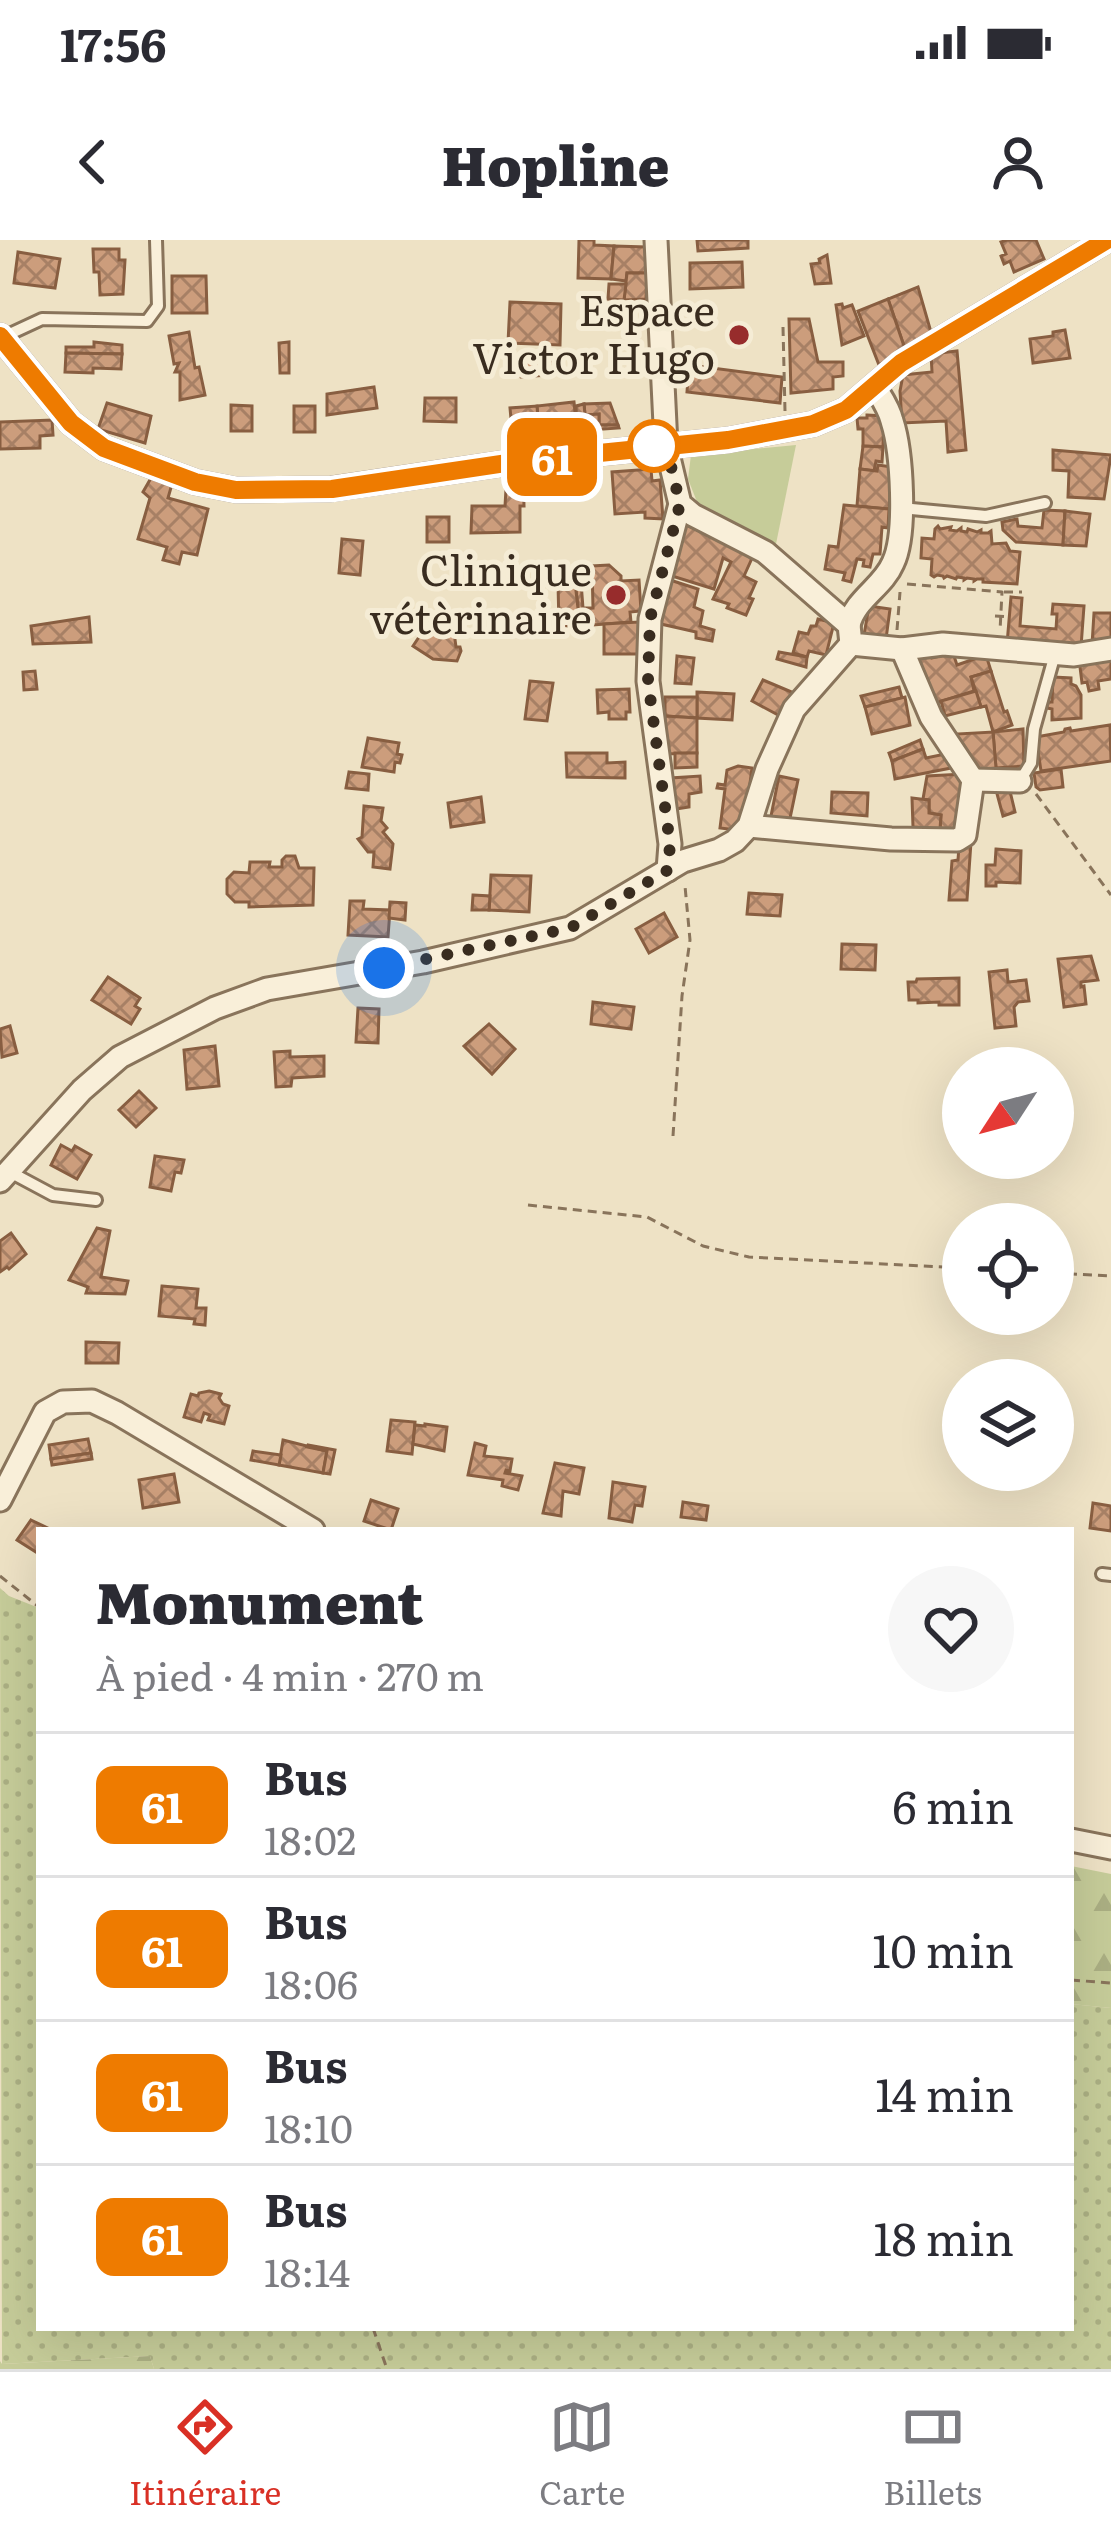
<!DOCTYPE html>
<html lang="fr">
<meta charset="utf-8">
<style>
body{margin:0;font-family:Literata,serif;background:#f7f7f7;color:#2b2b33;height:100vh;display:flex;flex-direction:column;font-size:45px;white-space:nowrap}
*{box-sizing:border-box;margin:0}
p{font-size:39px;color:#7c7c81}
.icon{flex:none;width:66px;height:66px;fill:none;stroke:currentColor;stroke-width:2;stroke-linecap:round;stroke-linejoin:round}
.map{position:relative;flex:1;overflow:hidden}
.drawer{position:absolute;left:36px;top:1287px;width:1038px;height:804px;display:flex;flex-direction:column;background:#fff;border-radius:0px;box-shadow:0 12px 48px #0002}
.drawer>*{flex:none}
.badge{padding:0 24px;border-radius:18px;font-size:42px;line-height:78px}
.needle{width:78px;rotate:234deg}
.controls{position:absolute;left:942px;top:807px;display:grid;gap:24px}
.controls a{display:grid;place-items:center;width:132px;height:132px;border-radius:50%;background:#fff;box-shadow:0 12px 48px #0002;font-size:60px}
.you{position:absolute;width:60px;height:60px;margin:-30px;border:9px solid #fff;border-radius:50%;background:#1a73e8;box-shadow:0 0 0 18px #1a73e833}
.map>.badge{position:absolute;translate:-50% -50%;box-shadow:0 0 0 6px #fff}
.round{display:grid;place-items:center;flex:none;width:126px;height:126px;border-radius:63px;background:#f7f7f7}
.headline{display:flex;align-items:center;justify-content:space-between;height:204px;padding:0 60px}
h1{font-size:57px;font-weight:800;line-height:90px}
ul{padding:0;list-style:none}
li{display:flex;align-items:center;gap:36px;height:144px;padding:0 60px;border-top:3px solid #e1e1e2}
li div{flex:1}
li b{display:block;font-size:45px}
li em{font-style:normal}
li .badge{min-width:132px;font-weight:700;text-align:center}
.status{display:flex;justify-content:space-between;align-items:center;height:84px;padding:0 60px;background:#fff;direction:ltr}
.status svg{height:33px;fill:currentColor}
header{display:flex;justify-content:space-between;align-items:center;height:156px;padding:0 60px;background:#fff;font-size:54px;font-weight:800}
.tabs{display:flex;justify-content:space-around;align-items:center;height:168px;border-top:3px solid #e1e1e2;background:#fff;font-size:33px;color:#7c7c81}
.tabs a{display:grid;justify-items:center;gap:6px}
.tabs .current{color:#d93025}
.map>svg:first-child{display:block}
.grass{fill:url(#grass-dots)}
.forest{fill:url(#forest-firs)}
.green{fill:#c6cc99}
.building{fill:url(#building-cross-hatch);stroke:#885e41;stroke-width:3}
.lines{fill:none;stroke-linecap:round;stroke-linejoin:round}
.service-casing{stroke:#89745b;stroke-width:16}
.minor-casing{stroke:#89745b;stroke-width:27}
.path{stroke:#89745b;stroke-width:3;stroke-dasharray:9 6;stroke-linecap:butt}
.service{stroke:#f9efd9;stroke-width:10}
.minor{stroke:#f9efd9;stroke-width:21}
.line-casing{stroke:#fff;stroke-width:27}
.line{stroke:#ee7b00;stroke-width:18}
.walk{stroke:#392c1f;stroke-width:12;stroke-dasharray:0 21.6}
.poi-dot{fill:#972c2c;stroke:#f5ecd5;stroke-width:4.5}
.stop-dot{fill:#fff;stroke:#ee7b00;stroke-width:6}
.labels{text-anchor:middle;stroke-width:10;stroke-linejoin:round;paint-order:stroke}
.poi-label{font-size:42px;fill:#392c1f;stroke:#f5ecd5;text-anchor:end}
</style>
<div class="status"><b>17:56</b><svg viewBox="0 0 49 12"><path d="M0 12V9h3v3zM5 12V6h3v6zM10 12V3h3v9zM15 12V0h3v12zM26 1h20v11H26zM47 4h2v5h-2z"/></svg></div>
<header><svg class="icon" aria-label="back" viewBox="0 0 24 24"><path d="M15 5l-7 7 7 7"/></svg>Hopline<svg class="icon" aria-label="person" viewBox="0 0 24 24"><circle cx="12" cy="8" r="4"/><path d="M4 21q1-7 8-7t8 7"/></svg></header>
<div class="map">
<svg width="1111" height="2129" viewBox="0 0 1111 2129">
<defs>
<pattern id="grass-dots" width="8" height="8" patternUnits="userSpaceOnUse" patternTransform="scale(3)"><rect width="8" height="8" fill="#c6cc99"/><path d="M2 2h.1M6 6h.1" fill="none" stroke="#abaf83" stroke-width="1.8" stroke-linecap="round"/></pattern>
<pattern id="forest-firs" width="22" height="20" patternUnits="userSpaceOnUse" patternTransform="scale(3)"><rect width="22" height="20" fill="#c6cc99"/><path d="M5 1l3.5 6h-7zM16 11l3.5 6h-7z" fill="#abaf83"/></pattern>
<pattern id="building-cross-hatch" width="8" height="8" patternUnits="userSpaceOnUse" patternTransform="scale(3)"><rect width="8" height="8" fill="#cc9d7c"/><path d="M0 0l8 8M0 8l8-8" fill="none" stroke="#a78065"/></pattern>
</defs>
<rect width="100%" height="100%" fill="#eee2c5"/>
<path class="grass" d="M0,1348L9,1356L39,1368V2088H1071V1764L1111,1768V2129H154L150,2116L2,2124Z"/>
<g class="forest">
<path d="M1071,1626L1111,1634V1768L1071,1764Z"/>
<path d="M150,2116L154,2129H0V2121L2,2124Z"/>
</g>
<path class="green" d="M796,205L776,304L699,267L688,239L691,215Z"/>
<g class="building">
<path d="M579,0H594V5L614,6L611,39L578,38Z"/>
<path d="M697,0H748V8L698,11Z"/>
<path d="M1007,0H1036L1044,19L1014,32L1010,21L1004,24L1001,16L1006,14L1001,2Z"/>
<path d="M614,6L646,7L647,33H627L626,41L611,39Z"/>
<path d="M93,9H119V20H125L123,54L100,55L99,32H94Z"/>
<path d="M18,12L60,19L55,48L14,43Z"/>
<path d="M827,15L831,43L815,44L811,24L820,23L819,19Z"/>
<path d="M742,22L743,47L690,49V23Z"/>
<path d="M627,33H647L646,59L624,60Z"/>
<path d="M172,36H206L207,73H172Z"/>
<path d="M609,44H626L624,60L608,59Z"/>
<path d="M918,47L931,92L905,109L888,59Z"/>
<path d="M888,59L905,109L879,125L858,71Z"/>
<path d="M510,62L561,64L560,105L508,103Z"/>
<path d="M842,64L843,68L852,65L864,96L842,105L836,65Z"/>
<path d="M789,79H809L818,122H843V136L833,137V149L791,153Z"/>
<path d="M1065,90L1070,118L1033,123L1030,99L1053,96V92Z"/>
<path d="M189,92L195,128L199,127L205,155L180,160V132H175L179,123L174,124L169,96Z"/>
<path d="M94,102L122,105V114L66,113V107H94Z"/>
<path d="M289,102V133H280L279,103Z"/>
<path d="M957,111L966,210L948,212L946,181L902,183L900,151L903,135L932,132L931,114Z"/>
<path d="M66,113L122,114L121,129L93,128V133L65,132Z"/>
<path d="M561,118L562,134L521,137L518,127L525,126V120Z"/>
<path d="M689,125L782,137L780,163L687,152Z"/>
<path d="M374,147L377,168L327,175V154Z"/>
<path d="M425,158H456V182L424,181Z"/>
<path d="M574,162L578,201L540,204L537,166Z"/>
<path d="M107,163L151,176L145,203L98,189Z"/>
<path d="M610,163L618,185H599V174L585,175L584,164Z"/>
<path d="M584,164L585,175L599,174V185H618L619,188L577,191L576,166Z"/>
<path d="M231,165L252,166V191H231Z"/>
<rect x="294" y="166" width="21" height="26"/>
<path d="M537,166L540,204L507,206L506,191L512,190L510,168Z"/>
<path d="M867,175L884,176L883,207L863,206V189H858L857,178H867Z"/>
<path d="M52,180L53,195L40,196V208L0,209V182Z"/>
<path d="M863,206L883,207L882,222L876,221L874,231L860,229Z"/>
<path d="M1053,210L1111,215L1104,259L1068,257L1069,231L1053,230Z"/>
<path d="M878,225L892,227L889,269L857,266L860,229L877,231Z"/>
<path d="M651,229L652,241L660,240L663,279L645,278V272L615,274L612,232Z"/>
<path d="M523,231L524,266H520V292L471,293L472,266H505L507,232Z"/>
<path d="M151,238L172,244L168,258L208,269L197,315L182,312L179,324L163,320L167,307L138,299L150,258L143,252Z"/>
<path d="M844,265L889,269L888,288L882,287L880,314H873L870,327L863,326L864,320L857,319L851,342L843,340L845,333L825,329L829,306L838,307Z"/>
<path d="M1044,270L1065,271L1063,305L1016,302L1003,290L1002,282L1017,279L1018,286L1042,288Z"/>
<path d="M1065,271L1090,274L1086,306L1063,305Z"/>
<rect x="427" y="277" width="22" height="25"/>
<path d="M686,285L753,316L744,336L756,342L749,358L753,359L746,375L727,368L729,364L713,359L731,322L723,318L714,349L672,336Z"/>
<path d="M938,286L940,289L951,287L950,290L957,291L961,288V291L967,292L968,289L977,292L981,290V293H988L991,291L992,304L1006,303L1010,311L1020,312L1017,344L983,342V339H977L974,341V339L967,338L964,340V338L957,337L956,339L947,336L944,338L943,336L937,335L934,337L931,335L932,319L921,318L922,298L934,299L935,289Z"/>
<path d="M342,299L363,301L360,335L339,333Z"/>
<path d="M609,325L621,336V341L639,340L641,371L630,372L631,382L580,386L575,342H581L583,368H593L592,326Z"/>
<path d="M670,340L698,349L694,367L703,371L700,386L714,390L712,401L696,398V392L661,384Z"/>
<path d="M575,342L580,386H559L558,343Z"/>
<path d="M1011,357L1022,358L1020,386L1056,389L1057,374H1052L1053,364L1084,366L1081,407L1007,404Z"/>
<path d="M869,366L890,369L886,399L864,395Z"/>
<path d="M1094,373H1111V402L1092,405Z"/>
<path d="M89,377L91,402L33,404L31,386Z"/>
<path d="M818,379L834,383L826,415L809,411L807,417L793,413L799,392L808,394L811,386H816Z"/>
<path d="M639,382V414H604V384Z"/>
<path d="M425,388L439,397L444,391L454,392L456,407H460L461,411L457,421L433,419L413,406Z"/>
<path d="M779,412L807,417L806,427L777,419Z"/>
<path d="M931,413L932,418L953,413L957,425L986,415L991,431L971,437L974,451L933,464L919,422L921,417Z"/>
<path d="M1111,414V439L1098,441L1099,449L1089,451L1087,442L1082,443L1079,419Z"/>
<path d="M677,416L694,418L691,444L675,443Z"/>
<path d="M35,431L37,449L24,450L23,432Z"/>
<path d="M991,431L1004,472L1007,471L1012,485L993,492L986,466L981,467L971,437Z"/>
<path d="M1053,437L1071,438V444L1076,446L1081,455V478L1052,480V469L1047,468V462H1052Z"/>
<path d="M763,440L794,453L780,476L752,461Z"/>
<path d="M530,441L553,443L547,481L525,479Z"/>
<path d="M899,447L902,458L865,467L861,456Z"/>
<path d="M629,449L630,472H626V479H609V472L598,473L597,450Z"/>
<path d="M976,451L981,467L945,476L941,461Z"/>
<path d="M697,452L734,454L732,480L697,478Z"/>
<path d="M665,457H697V478L665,476Z"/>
<path d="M905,457L910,485L872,494L865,467Z"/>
<path d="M665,476L697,478V513L665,514Z"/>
<path d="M1110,485L1111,521L1041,531L1036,497L1064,492L1065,489L1070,488L1071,491Z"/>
<path d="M1023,489L1024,526L996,528L993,492Z"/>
<path d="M993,492L996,528L976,530L956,494Z"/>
<path d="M368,498L399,503L397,514L402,515L400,523L395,522L394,532L362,527Z"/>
<path d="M920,500L923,509L892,521L889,513Z"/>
<path d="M923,509L926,518L945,514V519L953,518L956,527L895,539L892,521Z"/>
<path d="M566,513H607V523L625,522V538L567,537Z"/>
<path d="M675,513H697V527L675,528Z"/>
<path d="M738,526L752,528L748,559L737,590L720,588L725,549L717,548L718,544L725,545L727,530Z"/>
<path d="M1061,529L1063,547L1040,550L1036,547L1034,533Z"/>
<path d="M349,532L369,534L368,550L346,548Z"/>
<path d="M963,534L957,590L940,589L941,575L929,573V560L923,559L927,536Z"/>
<path d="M700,536L701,552L689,554V567L676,569L671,538Z"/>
<path d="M779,536L798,540L789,583L770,581Z"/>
<path d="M1009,547L1015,572L1003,576L996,550Z"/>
<path d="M832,552L868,553L867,576L831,573Z"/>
<path d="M481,557L484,582L451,587L448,563Z"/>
<path d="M912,558L929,560V573L941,575L940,589L913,587Z"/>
<path d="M364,566L383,568L381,581L387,588L383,592L393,604L390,629L373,627L374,612H368L358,599L362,597Z"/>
<path d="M971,602L967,660H949L952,621L958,620L959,606Z"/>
<path d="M996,609L1021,611L1020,643L996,642V646H986V625H995Z"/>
<path d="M286,616H295L299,628H314L313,665L249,667V662H235L227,654V639L234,632L249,633L250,622H270L269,627H282V620Z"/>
<path d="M491,635L531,636L529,672L489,670Z"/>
<path d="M749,653L782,655L780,676L747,674Z"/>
<path d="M473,655L490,656L489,670H472Z"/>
<path d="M350,661H364L363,669L390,670L388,697L348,695Z"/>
<path d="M390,662L406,663L405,680L389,678Z"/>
<path d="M664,673L677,697L649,713L636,689Z"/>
<path d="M842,704L876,705L875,730L841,729Z"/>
<path d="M1091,716L1098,740L1081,742V747L1084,746L1086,764L1064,767L1058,719Z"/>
<path d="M1007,730L1008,742L1026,740L1029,761L1018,762L1014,767L1016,786L995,788L989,732Z"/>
<path d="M108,737L140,758L135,766L140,769L131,784L92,760Z"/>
<path d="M959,738V765H939V762L918,763V760H909L908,742H916L917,739Z"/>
<path d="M593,762L634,767L631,789L591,784Z"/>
<path d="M358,768L379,769L378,803L356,802Z"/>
<path d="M489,784L515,809L492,834L464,806Z"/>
<path d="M10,786L17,813L2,817L0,789Z"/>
<path d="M215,806L219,846L187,849L184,810Z"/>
<path d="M290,811V817L324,816V836L292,838L291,846L276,847L274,812Z"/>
<path d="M139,851L156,868L136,887L119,870Z"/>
<path d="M61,905L72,911L75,906L91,915L77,939L51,925Z"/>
<path d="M155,916L184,920L181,933L175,932L171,951L150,947Z"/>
<path d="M97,988L110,991L101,1037L128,1041L125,1054L86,1053L88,1047L69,1040Z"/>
<path d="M11,993L26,1014L9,1029L7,1027L0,1032V1001Z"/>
<path d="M162,1046L198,1049L196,1068H206L205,1085L194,1084L195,1079L159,1076Z"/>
<path d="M86,1102L119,1103L118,1123H86Z"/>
<path d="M209,1151L221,1154L219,1158L223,1164L229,1166L224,1184L208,1180L210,1175L204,1173L201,1182L184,1177L191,1154L198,1156L199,1153Z"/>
<path d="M391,1180L415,1182L412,1214L387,1211Z"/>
<path d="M425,1184L447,1187L444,1211L413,1204L415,1185L425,1186Z"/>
<path d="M88,1199L91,1213L51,1219L49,1205Z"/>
<path d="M283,1200L327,1211L323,1233L279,1225Z"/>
<path d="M475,1203L486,1206L484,1216L512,1219L510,1231L506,1230L505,1233L522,1236L518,1250L502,1246L503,1240L468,1235Z"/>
<path d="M308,1205L335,1210L330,1234L323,1233L327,1211L307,1207Z"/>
<path d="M253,1211L281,1215L279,1225L251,1220Z"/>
<path d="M91,1213L92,1219L52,1225L51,1219Z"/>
<path d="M555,1223L584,1228L579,1254L563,1251L561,1276L543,1273Z"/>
<path d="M174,1234L179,1262L143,1268L139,1240Z"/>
<path d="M613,1242L645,1247L642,1266L635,1265L632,1282L609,1278Z"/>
<path d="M371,1260L398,1269L391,1290L364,1281Z"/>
<path d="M683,1262L708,1266L706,1280L681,1277Z"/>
<path d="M1093,1263L1111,1266V1291L1090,1288Z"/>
<path d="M31,1280L52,1290H39V1314L17,1300Z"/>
</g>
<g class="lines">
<g class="service-casing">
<g id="service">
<path d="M1,98L42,79L147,81L158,66L156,0"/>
<path d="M901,268L986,276L1045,263"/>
<path d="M1020,541L1031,523L1034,489L1055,414"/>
<path d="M10,932L53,955L96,960"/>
<path d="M1102,1334L1111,1335"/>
</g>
</g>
<g class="minor-casing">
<g id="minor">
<path d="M656,0L666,205L680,264L693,275L765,312L849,385L851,404L902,409L943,404L1074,415L1111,409"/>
<path d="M0,96L71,183L104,208L195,242L236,250L331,249L520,221L728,200L813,184L846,170L901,123L1107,0"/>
<path d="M849,385C855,359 883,347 893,323C907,294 902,212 892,181C889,168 881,157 875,147"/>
<path d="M902,409L931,477L973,540"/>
<path d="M973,540L1020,541"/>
<path d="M749,586L891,599L957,600L965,595L973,540"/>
<path d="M668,630L670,604L648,441L650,379L680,264"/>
<path d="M0,941L82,850L120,817L215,768L267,749L423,722L570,688L683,621L719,610L735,601L749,586L767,529L794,469L851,404"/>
<path d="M0,1260L45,1172L63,1162L92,1161L117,1173L313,1290"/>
<path d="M1071,1600L1111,1608"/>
</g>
</g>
<g class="path">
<path d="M783,87L785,171"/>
<path d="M907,344L1002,352L1000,391"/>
<path d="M1004,352H1022"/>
<path d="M995,376L1010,377"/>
<path d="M897,390L900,352"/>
<path d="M1036,554L1111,655"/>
<path d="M673,896L682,756L690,700L685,646"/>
<path d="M528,965L647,977L703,1006L749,1017L963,1028"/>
<path d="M1053,1033L1111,1036"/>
<path d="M0,1336L39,1367"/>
<path d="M1071,1740L1111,1743"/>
<path d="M373,2088L387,2129"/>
</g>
<use href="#service" class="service"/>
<use href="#minor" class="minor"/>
</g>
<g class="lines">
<g class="line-casing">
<path id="line" d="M0,96L71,183L104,208L195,242L236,250L332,249L520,221L728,200L813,184L846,170L901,123L1107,0"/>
</g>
<use href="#line" class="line"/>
<path class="walk" d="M384,728L570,688L668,630L670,604L648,441L650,379L680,264L666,205L654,206"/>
</g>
<g class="poi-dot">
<circle cx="739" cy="95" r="12"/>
<circle cx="616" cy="355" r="12"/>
</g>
<circle class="stop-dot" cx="654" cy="206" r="24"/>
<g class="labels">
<g class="poi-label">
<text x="715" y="86">Espace<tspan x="715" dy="48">Victor Hugo</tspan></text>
<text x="592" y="346">Clinique<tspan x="592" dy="48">vétèrinaire</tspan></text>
</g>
</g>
</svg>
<div class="controls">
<a><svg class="needle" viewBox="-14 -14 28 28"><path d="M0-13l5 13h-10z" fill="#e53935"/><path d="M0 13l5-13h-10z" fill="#7c7c81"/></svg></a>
<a><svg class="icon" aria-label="locate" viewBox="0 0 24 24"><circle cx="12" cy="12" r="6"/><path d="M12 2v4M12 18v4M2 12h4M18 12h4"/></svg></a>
<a><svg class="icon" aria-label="layers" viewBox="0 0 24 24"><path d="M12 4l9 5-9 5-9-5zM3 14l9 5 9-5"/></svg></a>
</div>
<div class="you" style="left:384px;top:728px"></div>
<b class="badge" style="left:552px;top:217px;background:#ee7b00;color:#fff">61</b>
<section class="drawer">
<div class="headline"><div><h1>Monument</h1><p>À pied · 4 min · 270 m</p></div><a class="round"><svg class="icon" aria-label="heart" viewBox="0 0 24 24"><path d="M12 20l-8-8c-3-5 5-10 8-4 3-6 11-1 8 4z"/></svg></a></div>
<ul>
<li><span class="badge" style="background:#ee7b00;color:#fff">61</span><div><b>Bus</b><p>18:02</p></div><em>6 min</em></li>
<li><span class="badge" style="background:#ee7b00;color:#fff">61</span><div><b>Bus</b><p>18:06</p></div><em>10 min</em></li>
<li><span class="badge" style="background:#ee7b00;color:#fff">61</span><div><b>Bus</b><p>18:10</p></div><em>14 min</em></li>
<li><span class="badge" style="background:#ee7b00;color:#fff">61</span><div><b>Bus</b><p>18:14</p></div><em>18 min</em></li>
</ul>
</section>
</div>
<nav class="tabs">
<a class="current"><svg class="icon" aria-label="directions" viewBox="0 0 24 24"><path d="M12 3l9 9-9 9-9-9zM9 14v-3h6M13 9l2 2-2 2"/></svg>Itinéraire</a>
<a><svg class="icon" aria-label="map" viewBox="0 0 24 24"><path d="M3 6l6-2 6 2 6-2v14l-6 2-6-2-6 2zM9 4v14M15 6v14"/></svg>Carte</a>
<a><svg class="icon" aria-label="tickets" viewBox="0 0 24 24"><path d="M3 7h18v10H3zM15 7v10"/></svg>Billets</a>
</nav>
